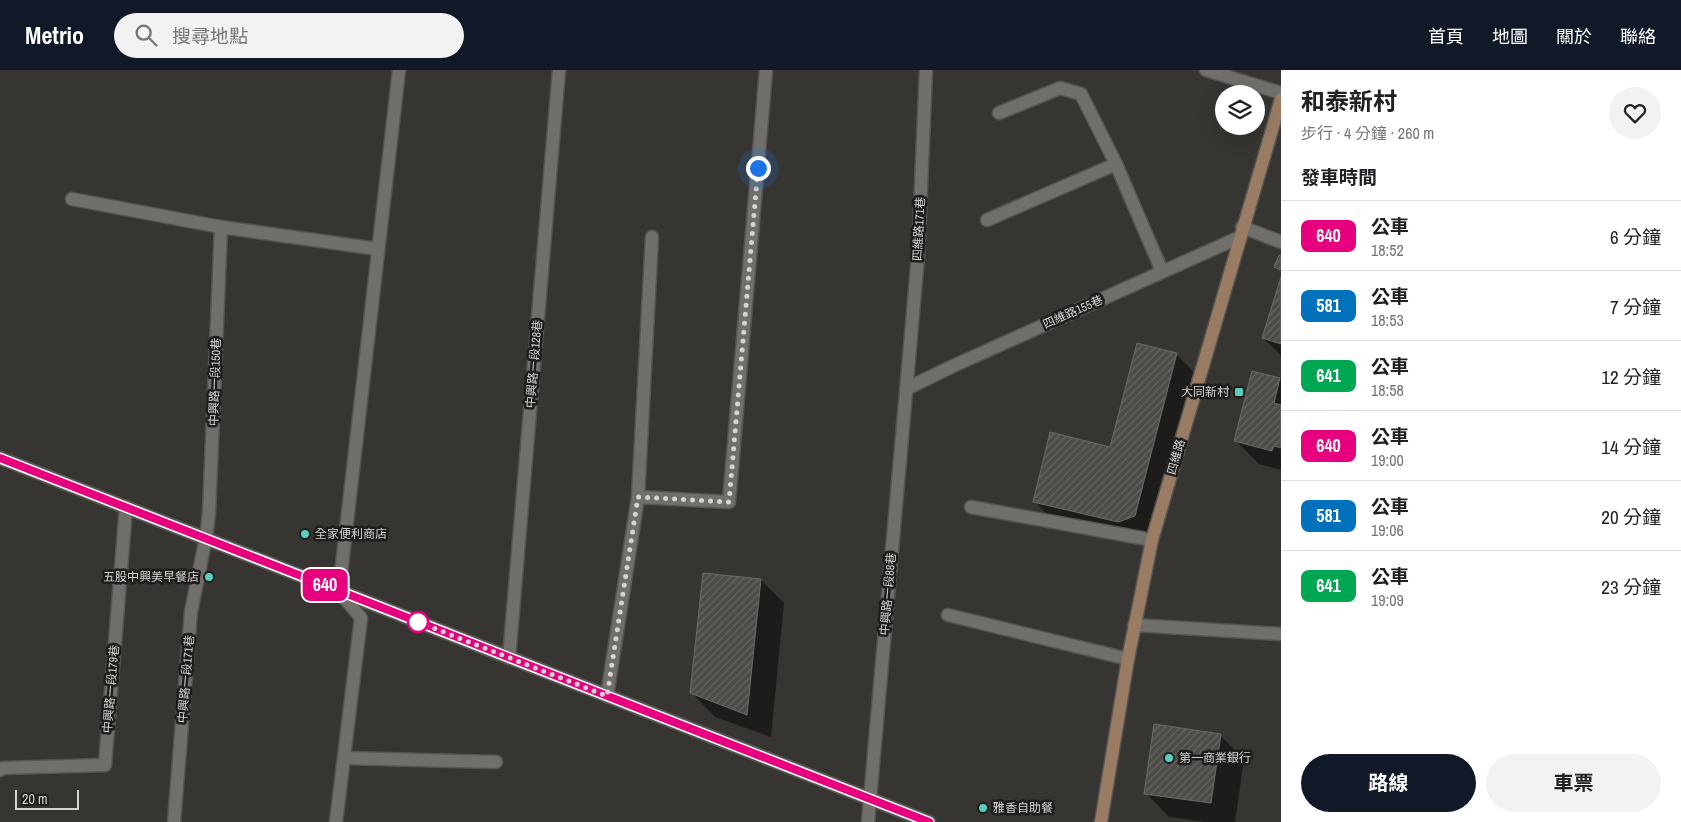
<!DOCTYPE html>
<html lang="zh-TW">
<meta charset="utf-8">
<style>
body{margin:0;font-family:"Archivo Narrow","Noto Sans TC",sans-serif;background:#f2f2f2;color:#202124;height:100vh;display:flex;flex-direction:column;font-size:19px;white-space:nowrap}
*{box-sizing:border-box;margin:0}
p{font-size:16px;color:#757577}
.icon{flex:none;width:28px;height:28px;fill:none;stroke:currentColor;stroke-width:2;stroke-linecap:round;stroke-linejoin:round}
.map{position:relative;flex:1;overflow:hidden}
.panel{display:flex;flex-direction:column;background:#fff;width:400px}
.panel>*{flex:none}
.badge{padding:0 10px;border-radius:8px;font-size:18px;line-height:32px}
.tools{position:absolute;left:1215px;top:15px;display:grid;gap:10px}
.tools a{display:grid;place-items:center;width:50px;height:50px;border-radius:50%;background:#fff;box-shadow:0 5px 20px #0002;font-size:25px}
.scale{position:absolute;left:15px;bottom:12px;width:64px;box-sizing:border-box;padding-left:5px;border:2px solid #d5d4d2;border-top:0;font-size:14px;line-height:18px;white-space:nowrap;color:#d5d4d2;-webkit-text-stroke:4px #1e1d1c;paint-order:stroke}
.you{position:absolute;width:25px;height:25px;margin:-12px;border:4px solid #fff;border-radius:50%;background:#1a73e8;box-shadow:0 0 0 8px #1a73e833}
.map>.badge{position:absolute;translate:-50% -50%;box-shadow:0 0 0 2px #fff}
h2{padding:0 20px;font-size:19px;line-height:45px}
.round{display:grid;place-items:center;flex:none;width:52px;height:52px;border-radius:26px;background:#f2f2f2}
.headline{display:flex;align-items:center;justify-content:space-between;height:85px;padding:0 20px}
h1{font-size:24px;font-weight:700;line-height:38px}
.button{display:flex;gap:10px;margin-top:auto;padding:10px 20px}
.button a{flex:1;height:58px;border-radius:30px;background:#111827;color:#fff;font-size:20px;font-weight:700;line-height:58px;text-align:center}
.button a+a{background:#f2f2f2;color:#202124}
ul{padding:0;list-style:none}
li{display:flex;align-items:center;gap:15px;height:70px;padding:0 20px;border-top:1px solid #e0e0e0}
li div{flex:1}
li b{display:block;font-size:19px}
li em{font-style:normal}
li .badge{min-width:55px;font-weight:700;text-align:center}
header{display:flex;align-items:center;gap:30px;box-sizing:border-box;height:70px;padding:0 25px;background:#111827;color:#fff}
header strong{font-size:24px}
nav{display:flex;gap:28px;margin-inline-start:auto;font-size:18px}
.search{width:350px;height:45px;background:#f2f2f2;display:flex;align-items:center;gap:12px;box-sizing:border-box;padding:0 18px;border-radius:28px;color:#757577;font-size:19px}
main{display:flex;flex:1;min-height:0}
.map>svg:first-child{display:block}
.shadow{fill:#0007}
.building{fill:url(#building-hatch);stroke:#6c6b68}
.lines{fill:none;stroke-linecap:round;stroke-linejoin:round}
.service-casing{stroke:#565451;stroke-width:15}
.minor-casing{stroke:#565451;stroke-width:15}
.tertiary-casing{stroke:#565451;stroke-width:15}
.secondary-casing{stroke:#565451;stroke-width:15}
.service{stroke:#716f6b;stroke-width:12}
.minor{stroke:#716f6b;stroke-width:12}
.tertiary{stroke:#716f6b;stroke-width:12}
.secondary{stroke:#9a7c64;stroke-width:12}
.line-casing{stroke:#fff;stroke-width:11}
.line{stroke:#e6007e;stroke-width:8}
.walk{stroke:#d5d4d2;stroke-width:5;stroke-dasharray:0 9}
.poi-dot{fill:#5acebd;stroke:#1e1d1c;stroke-width:2}
.stop-dot{fill:#fff;stroke:#e6007e;stroke-width:2.5}
.labels{text-anchor:middle;stroke-width:5;stroke-linejoin:round;paint-order:stroke}
.street-label{font-size:12px;fill:#d5d4d2;stroke:#1e1d1c}
.poi-label{font-size:12px;fill:#d5d4d2;stroke:#1e1d1c;text-anchor:start}
</style>
<header>
<strong>Metrio</strong>
<div class="search"><svg class="icon" aria-label="search" viewBox="0 0 24 24"><circle cx="10" cy="10" r="6"/><path d="M15 15l6 6"/></svg>搜尋地點</div>
<nav><a>首頁</a><a>地圖</a><a>關於</a><a>聯絡</a></nav>
</header>
<main>
<div class="map">
<svg width="1281" height="752" viewBox="0 0 1281 752">
<defs>
<pattern id="building-hatch" width="6" height="6" patternUnits="userSpaceOnUse" patternTransform="scale(1.25)"><rect width="6" height="6" fill="#4d4c48"/><path d="M-1 1l2-2M0 6l6-6M5 7l2-2" fill="none" stroke="#666562"/></pattern>
</defs>
<rect width="100%" height="100%" fill="#373532"/>
<g class="shadow">
<path d="M1281,212V285L1263,268Z"/>
<path d="M1176,284L1200,308L1158,469L1142,475L1058,455L1034,431L1111,379Z"/>
<path d="M1279,309L1281,311V400L1259,394L1236,371Z"/>
<path d="M761,510L784,533L771,667L715,647L692,623Z"/>
<path d="M1220,665L1244,689L1235,752H1206L1169,747L1146,723Z"/>
</g>
<g class="building">
<path d="M1279,185L1281,186V200L1274,197Z"/>
<path d="M1281,207V274L1262,268Z"/>
<path d="M1137,273L1177,283L1135,446L1118,452L1033,432L1050,362L1110,377Z"/>
<path d="M1252,301L1280,308L1274,333L1281,335V378L1274,376L1272,381L1234,371Z"/>
<path d="M703,503L761,509L747,645L690,623Z"/>
<path d="M1154,654L1221,664L1211,733L1144,724Z"/>
</g>
<g class="lines">
<g class="service-casing">
<g id="service">
<path d="M1206,0L1281,23"/>
<path d="M999,43L1060,18L1081,24L1116,94L1162,201"/>
<path d="M72,129L221,157L378,179"/>
<path d="M987,150L1116,94"/>
<path d="M1242,157L1281,172"/>
<path d="M638,427L729,432L766,0"/>
<path d="M971,437L1152,470"/>
<path d="M948,545L1128,589"/>
<path d="M1134,555L1281,564"/>
<path d="M509,588L559,0"/>
<path d="M607,626L638,427L652,167"/>
<path d="M344,688L496,692"/>
<path d="M0,700L3,698L105,695L126,437"/>
<path d="M174,752L191,542L206,467L209,443L221,157"/>
<path d="M336,752L361,548L339,521L399,0"/>
<path d="M868,752L918,186L926,0"/>
</g>
</g>
<g class="minor-casing">
<path id="minor" d="M906,319L953,296L1240,167"/>
</g>
<g class="tertiary-casing">
<path id="tertiary" d="M0,388L929,752"/>
</g>
<g class="secondary-casing">
<path id="secondary" d="M1101,752L1128,589L1152,470L1281,29"/>
</g>
<use href="#service" class="service"/>
<use href="#minor" class="minor"/>
<use href="#tertiary" class="tertiary"/>
<use href="#secondary" class="secondary"/>
</g>
<g class="lines">
<g class="line-casing">
<path id="line" d="M0,388L929,752"/>
</g>
<use href="#line" class="line"/>
<path class="walk" d="M418,552L607,626L638,427L729,432L758,98"/>
</g>
<g class="poi-dot">
<rect x="1234" y="317" width="10" height="10" rx="2.5"/>
<circle cx="305" cy="464" r="5"/>
<circle cx="209" cy="507" r="5"/>
<circle cx="1169" cy="688" r="5"/>
<circle cx="983" cy="738" r="5"/>
</g>
<circle class="stop-dot" cx="418" cy="552" r="10"/>
<g class="labels">
<g class="street-label">
<text transform="translate(919 159) rotate(-87)" y="4">四維路171巷</text>
<text transform="translate(1073 242) rotate(-24)" y="4">四維路155巷</text>
<text transform="translate(534 294) rotate(-85)" y="4">中興路ㄧ段128巷</text>
<text transform="translate(215 312) rotate(-88)" y="4">中興路一段150巷</text>
<text transform="translate(1176 387) rotate(-74)" y="4">四維路</text>
<text transform="translate(888 524) rotate(-85)" y="4">中興路一段88巷</text>
<text transform="translate(186 609) rotate(-85)" y="4">中興路一段171巷</text>
<text transform="translate(111 619) rotate(-85)" y="4">中興路一段179巷</text>
</g>
<g class="poi-label">
<text x="1229" y="326" text-anchor="end">大同新村</text>
<text x="315" y="468">全家便利商店</text>
<text x="199" y="511" text-anchor="end">五股中興美早餐店</text>
<text x="1179" y="692">第一商業銀行</text>
<text x="993" y="742">雅香自助餐</text>
</g>
</g>
</svg>
<div class="tools">
<a><svg class="icon" aria-label="layers" viewBox="0 0 24 24"><path d="M12 4l9 5-9 5-9-5zM3 14l9 5 9-5"/></svg></a>
</div>
<div class="scale">20 m</div>
<div class="you" style="left:758px;top:98px"></div>
<b class="badge" style="left:325px;top:515px;background:#e6007e;color:#fff">640</b>
</div>
<section class="panel">
<div class="headline"><div><h1>和泰新村</h1><p>步行 · 4 分鐘 · 260 m</p></div><a class="round"><svg class="icon" aria-label="heart" viewBox="0 0 24 24"><path d="M12 20l-8-8c-3-5 5-10 8-4 3-6 11-1 8 4z"/></svg></a></div>
<h2>發車時間</h2>
<ul>
<li><span class="badge" style="background:#e6007e;color:#fff">640</span><div><b>公車</b><p>18:52</p></div><em>6 分鐘</em></li>
<li><span class="badge" style="background:#0072bc;color:#fff">581</span><div><b>公車</b><p>18:53</p></div><em>7 分鐘</em></li>
<li><span class="badge" style="background:#00a651;color:#fff">641</span><div><b>公車</b><p>18:58</p></div><em>12 分鐘</em></li>
<li><span class="badge" style="background:#e6007e;color:#fff">640</span><div><b>公車</b><p>19:00</p></div><em>14 分鐘</em></li>
<li><span class="badge" style="background:#0072bc;color:#fff">581</span><div><b>公車</b><p>19:06</p></div><em>20 分鐘</em></li>
<li><span class="badge" style="background:#00a651;color:#fff">641</span><div><b>公車</b><p>19:09</p></div><em>23 分鐘</em></li>
</ul>
<div class="button"><a>路線</a><a>車票</a></div>
</section>
</main>
